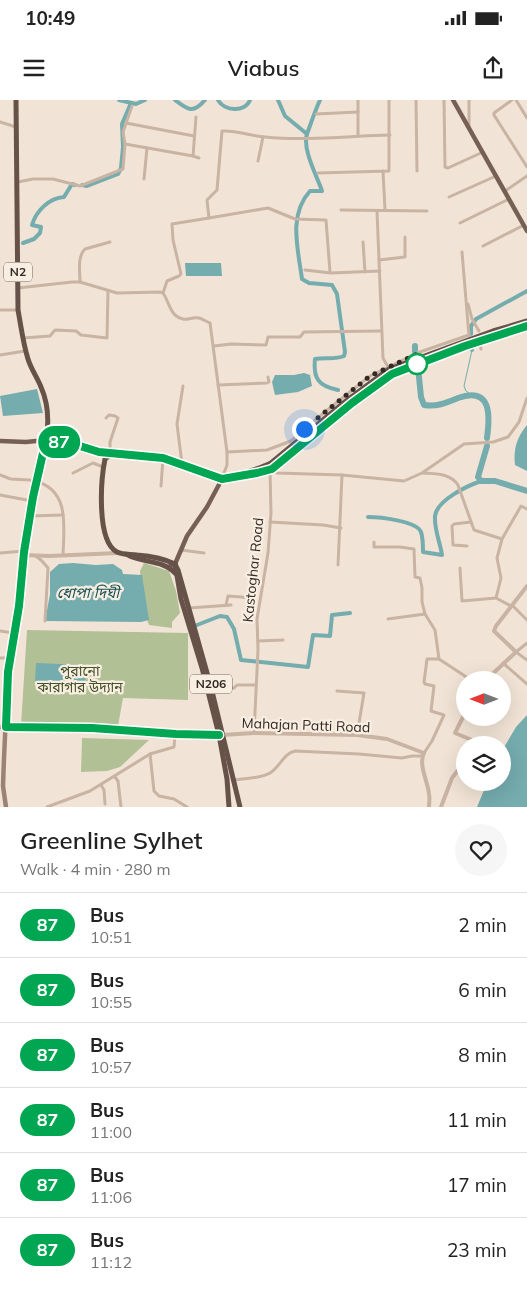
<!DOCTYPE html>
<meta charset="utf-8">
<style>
body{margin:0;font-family:Mulish,"Noto Sans Bengali",sans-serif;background:#f6f6f6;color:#222;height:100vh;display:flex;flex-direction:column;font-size:19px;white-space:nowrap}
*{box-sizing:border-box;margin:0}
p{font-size:16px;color:#767676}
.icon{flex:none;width:28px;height:28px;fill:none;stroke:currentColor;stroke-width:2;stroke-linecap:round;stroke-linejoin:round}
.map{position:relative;height:707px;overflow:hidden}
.panel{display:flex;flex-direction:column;background:#fff;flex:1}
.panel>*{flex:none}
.badge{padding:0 10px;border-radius:16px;font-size:18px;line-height:32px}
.needle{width:32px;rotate:270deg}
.fabs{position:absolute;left:456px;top:571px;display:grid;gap:10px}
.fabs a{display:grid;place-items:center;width:55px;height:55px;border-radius:50%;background:#fff;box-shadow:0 5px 20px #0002;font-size:25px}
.you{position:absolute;width:25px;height:25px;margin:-12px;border:4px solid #fff;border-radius:50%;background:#1a73e8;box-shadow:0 0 0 8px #1a73e833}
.map>.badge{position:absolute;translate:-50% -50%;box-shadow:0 0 0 2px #fff}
.round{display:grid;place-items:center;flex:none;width:52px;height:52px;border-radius:26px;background:#f6f6f6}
.head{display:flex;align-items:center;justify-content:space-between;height:85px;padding:0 20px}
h1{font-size:24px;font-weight:600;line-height:38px}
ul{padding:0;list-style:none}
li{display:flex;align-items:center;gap:15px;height:65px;padding:0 20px;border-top:1px solid #e0e0e0}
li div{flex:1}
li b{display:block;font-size:19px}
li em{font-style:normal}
li .badge{min-width:55px;font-weight:700;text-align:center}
.status{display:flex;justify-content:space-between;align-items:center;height:35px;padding:0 25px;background:#fff;direction:ltr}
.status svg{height:14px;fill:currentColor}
header{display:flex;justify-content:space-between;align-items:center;height:65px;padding:0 20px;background:#fff;font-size:22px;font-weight:600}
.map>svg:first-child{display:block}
.green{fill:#b2c096}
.water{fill:#75acae}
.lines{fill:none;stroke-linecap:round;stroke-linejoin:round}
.stream{stroke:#75acae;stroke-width:1}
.canal{stroke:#75acae;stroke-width:4}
.river{stroke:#75acae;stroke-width:6}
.minor{stroke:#c9b3a2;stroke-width:3}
.tertiary{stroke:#c9b3a2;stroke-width:4}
.secondary{stroke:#9c8274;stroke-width:4.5}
.primary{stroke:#766055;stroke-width:4.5}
.trunk{stroke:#665248;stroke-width:5}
.line-casing{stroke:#fff;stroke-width:11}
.line{stroke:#00a651;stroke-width:8}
.walk{stroke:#332925;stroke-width:5;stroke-dasharray:0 9}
.stop-dot{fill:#fff;stroke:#00a651;stroke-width:2.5}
.labels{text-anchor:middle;stroke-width:4.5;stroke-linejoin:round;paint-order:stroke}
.shield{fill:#f9eee2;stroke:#6e645e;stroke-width:1}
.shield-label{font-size:12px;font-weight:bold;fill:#332925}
.street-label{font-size:14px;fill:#332925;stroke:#f9eee2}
.park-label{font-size:14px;fill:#435228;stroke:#f9eee2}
.water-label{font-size:15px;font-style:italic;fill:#1a5255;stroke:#f9eee2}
</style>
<div class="status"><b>10:49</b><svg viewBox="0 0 49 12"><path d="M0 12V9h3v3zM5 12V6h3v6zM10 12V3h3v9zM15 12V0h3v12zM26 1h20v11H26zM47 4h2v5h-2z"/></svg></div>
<header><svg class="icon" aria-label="menu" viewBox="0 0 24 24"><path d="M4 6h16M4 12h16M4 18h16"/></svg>Viabus<svg class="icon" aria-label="share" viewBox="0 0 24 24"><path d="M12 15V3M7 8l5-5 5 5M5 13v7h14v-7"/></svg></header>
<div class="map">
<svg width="527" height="707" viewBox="0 0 527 707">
<rect width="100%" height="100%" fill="#f1e4d6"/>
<g class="green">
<path d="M144,463L169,471L176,491L180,513L172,522V528L149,525L144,512L140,471Z"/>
<path d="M27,530L188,533V600L123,598L118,626L21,625Z"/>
<path d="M82,638L149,640L120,667L107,671L81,672Z"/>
</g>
<g class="water">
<path d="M185,163H221L222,176H186Z"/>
<path d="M304,273L310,275L312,286L298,292L275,295L272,282L275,275H294Z"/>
<path d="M37,289L43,313L3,316L0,296Z"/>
<path d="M527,325V371L515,365C513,349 517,337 527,325Z"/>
<path d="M73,463L96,465L113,464L122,470L123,474L142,475L149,520L141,522L45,521L50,494V472L59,464Z"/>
<path d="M36,563L86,565L85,586L39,585L35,582Z"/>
<path d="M527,615V707H477L487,683L502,682L503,649L516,627Z"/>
</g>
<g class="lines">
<path class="stream" d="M472,250L464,286L466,291L473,296"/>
<g class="canal">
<path d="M119,0L136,4L145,0"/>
<path d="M175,0C188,10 193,14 205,0"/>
<path d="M218,0C224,11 245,13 250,0"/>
<path d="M278,0L285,16L307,34"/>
<path d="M320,0C315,11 311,23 307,34C302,49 317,76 322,91H310C288,115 298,149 302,179L309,183L332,185L337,194L345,252L344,256C335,260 325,257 315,259C313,278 318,286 338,290"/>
<path d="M82,85L87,86L118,74L121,68L123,47L122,24L131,3"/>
<path d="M23,143L34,139L40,133L41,127L32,125C36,111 49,98 64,97L72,84L75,85"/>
<path d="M471,234V226L476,219L527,191"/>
<path d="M472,248V250"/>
<path d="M368,417C379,417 417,421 421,432C423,438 423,446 423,452L442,455C440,442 434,429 435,416C437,400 467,386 481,381"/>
<path d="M197,525L220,516L227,517L234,529L241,560L308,567L313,535L330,536L332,515L350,513"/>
</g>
<g class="river">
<path d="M415,246V252"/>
<path d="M418,267L421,297L424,305C437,307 446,303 458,298C492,286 490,316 487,338"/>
<path d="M487,346L478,377L481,381H495L527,391"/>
</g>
<g class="minor">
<path d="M358,0V36"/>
<path d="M416,0L417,71"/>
<path d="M444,0L445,67L448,68L483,52"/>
<path d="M469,0V29"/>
<path d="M512,0L494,13V15L527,67"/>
<path d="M516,0L527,18"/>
<path d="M132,6L123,32L125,44L193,56L199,58"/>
<path d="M316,14L358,12"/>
<path d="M0,22L16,27"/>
<path d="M126,23L194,36"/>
<path d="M193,56L196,17"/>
<path d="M258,61L263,37"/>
<path d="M383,71L385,110"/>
<path d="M318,73L389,71V0"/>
<path d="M144,79L147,48"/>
<path d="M18,82L33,79H53L80,86L123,69L125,44"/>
<path d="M505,91L527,76"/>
<path d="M449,97L496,76"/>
<path d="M341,110L427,111"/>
<path d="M377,111L383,258L392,274"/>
<path d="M209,118L268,108L295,119L326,120L330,172"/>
<path d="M460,123L509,99"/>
<path d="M363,142L365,172"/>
<path d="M483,146L524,125"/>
<path d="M462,152L469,236"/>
<path d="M379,160L405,157V137"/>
<path d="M305,170L331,173L380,171"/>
<path d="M80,182C80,172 77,157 85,149L110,142"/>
<path d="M18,188L72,182H80L117,193L160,192L163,193C168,200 169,209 175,215C186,224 190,216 199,218C203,219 207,222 210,223L227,352V365L222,378"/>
<path d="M163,193L167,181L179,176L181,174L173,140L172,124L209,118L207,100L217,90L222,31C237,30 250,36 265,37C306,41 348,36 390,35"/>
<path d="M468,204L472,219L479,231"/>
<path d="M0,210H18"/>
<path d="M23,238L50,236L55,230L76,231L81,235L107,238L108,191"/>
<path d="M480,244L481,249"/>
<path d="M214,246L231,244L266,245L268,237H300L304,232L381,231"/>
<path d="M0,255L25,251"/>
<path d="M218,285L267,283L269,282L268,277"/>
<path d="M106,318L109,315L115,316L118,318L110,342V352"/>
<path d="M227,352L267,350L291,341L326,311L370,276L417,253L469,235"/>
<path d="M182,364L177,324L183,286"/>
<path d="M272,369L277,373L342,375L404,381L422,373L464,344L493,342L508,337L519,322L527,298"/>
<path d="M73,373L93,363L103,367"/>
<path d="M423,373C436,374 450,373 458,385L474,430L502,439L497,458L501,478L496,498L511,506"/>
<path d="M0,375C4,376 7,378 11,379C19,380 27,379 35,381C70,390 64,426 63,455"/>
<path d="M161,386L163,358"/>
<path d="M0,395L32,401"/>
<path d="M30,416L63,415"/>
<path d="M270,422L323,425L341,428"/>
<path d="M502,439L521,406L527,409"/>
<path d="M374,442V447H400L414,449L415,477L420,478L422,488V502L425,514L435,530L439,559L471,580"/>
<path d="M467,446L453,445L452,426L454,424L471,422"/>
<path d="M181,450L204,453"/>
<path d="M0,453L24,451"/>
<path d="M36,456L42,461L48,468L45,521"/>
<path d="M338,465L342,375"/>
<path d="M460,468L462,501L496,498"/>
<path d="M226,505L228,496L254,498"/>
<path d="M512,505L527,520"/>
<path d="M189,508L231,505"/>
<path d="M388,519L425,514"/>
<path d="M0,531L14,533"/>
<path d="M258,541L283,540"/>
<path d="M527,543L516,552L527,560"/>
<path d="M0,558H10"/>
<path d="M503,563L527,584"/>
<path d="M211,587L234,588L237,585H255"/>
<path d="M337,591L364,593L357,635"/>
<path d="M254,633L258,550L257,519L268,453L271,413L270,370"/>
<path d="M424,653L432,641L444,615L431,611L434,586L425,584L424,582L427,559H439"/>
<path d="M150,654L154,691L159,696L174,699L187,707"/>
<path d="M115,677L118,681L121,707"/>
<path d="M234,680C245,678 260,679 270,673C280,667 283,654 295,651L359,654L402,658L412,656H422"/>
<path d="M101,685L104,690L105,704"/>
<path d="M47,707L90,691L150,654L174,647L175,635"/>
</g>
<g class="tertiary">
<path d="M24,455L49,456L118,453"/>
<path d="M486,580L516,552L494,531L496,526L527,486"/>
<path d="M465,613L455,633L472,640L474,645"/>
<path d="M222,635L254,633L357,635L387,639L424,653C418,664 428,682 429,694C430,698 429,703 429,707"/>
<path d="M441,707L452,678L465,661"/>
</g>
<g class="secondary">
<path d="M0,627L92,628L175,635H219"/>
<path d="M6,707L3,686L4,658L8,572L19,506L24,451L32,401L46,340"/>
</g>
<g class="primary">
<path d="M453,0L527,131"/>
<path d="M0,341L26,342L46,340"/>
<path d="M168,467L175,464L187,436L207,407L222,379"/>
</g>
<g class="trunk">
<path d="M16,0L18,210C21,226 23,243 28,259C31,269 37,277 41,287C48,303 49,323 46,340L80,346L99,352L163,358L222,379C237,375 257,370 271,363L346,301L389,269L493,231L527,221"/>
<path d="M113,353L105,359C101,379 96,441 117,452C123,455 130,454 137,455C149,456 163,458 175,464"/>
<path d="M241,376L272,369L352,303L392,274L478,242L527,226"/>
<path d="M128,455C143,463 163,460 175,473"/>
<path d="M175,464L178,470L211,587L240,707"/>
<path d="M175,464L181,499L202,568L219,635L227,679L229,707"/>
</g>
</g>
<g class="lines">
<g class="line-casing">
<path id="line" d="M219,635L176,634L92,628L6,627L8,572L19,506L24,452L33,397L46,340L80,346L99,352L163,358L222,379L257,373L272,369L352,303L392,274L465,246L527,226"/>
</g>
<use href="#line" class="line"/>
<path class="walk" d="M304,329L370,276L417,254V264"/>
</g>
<circle class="stop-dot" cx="417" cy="264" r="10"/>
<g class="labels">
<g class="shield">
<rect x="4" y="162.5" width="28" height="19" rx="4"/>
<rect x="190" y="574.5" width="42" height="19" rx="4"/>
</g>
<g class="shield-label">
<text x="18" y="176">N2</text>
<text x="211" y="588">N206</text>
</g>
<g class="street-label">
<text transform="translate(253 470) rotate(-84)" y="5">Kastoghar Road</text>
<text transform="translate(306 625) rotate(2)" y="5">Mahajan Patti Road</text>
</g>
<g class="park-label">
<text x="80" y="576">পুরানো<tspan x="80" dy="16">কারাগার উদ্যান</tspan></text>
</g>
<g class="water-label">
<text x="88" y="498">ধোপা দিঘী</text>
</g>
</g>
</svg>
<div class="fabs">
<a><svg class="needle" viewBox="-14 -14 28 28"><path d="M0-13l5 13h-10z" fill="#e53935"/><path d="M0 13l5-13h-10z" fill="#767676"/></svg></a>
<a><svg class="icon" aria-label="layers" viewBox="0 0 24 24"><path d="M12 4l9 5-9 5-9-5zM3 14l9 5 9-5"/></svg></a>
</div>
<div class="you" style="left:304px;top:329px"></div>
<b class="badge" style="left:59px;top:342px;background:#00a651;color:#fff">87</b>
</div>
<section class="panel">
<div class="head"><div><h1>Greenline Sylhet</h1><p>Walk · 4 min · 280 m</p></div><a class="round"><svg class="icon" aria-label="heart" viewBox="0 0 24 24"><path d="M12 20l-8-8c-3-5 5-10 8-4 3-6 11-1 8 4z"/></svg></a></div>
<ul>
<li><span class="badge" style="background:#00a651;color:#fff">87</span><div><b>Bus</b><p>10:51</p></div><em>2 min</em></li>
<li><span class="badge" style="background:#00a651;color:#fff">87</span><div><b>Bus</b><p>10:55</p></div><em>6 min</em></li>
<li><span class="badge" style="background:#00a651;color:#fff">87</span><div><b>Bus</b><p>10:57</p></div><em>8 min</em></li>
<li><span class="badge" style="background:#00a651;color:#fff">87</span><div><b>Bus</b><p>11:00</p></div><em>11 min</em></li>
<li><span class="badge" style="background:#00a651;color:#fff">87</span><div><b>Bus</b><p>11:06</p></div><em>17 min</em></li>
<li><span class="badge" style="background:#00a651;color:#fff">87</span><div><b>Bus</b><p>11:12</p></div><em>23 min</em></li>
</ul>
</section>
